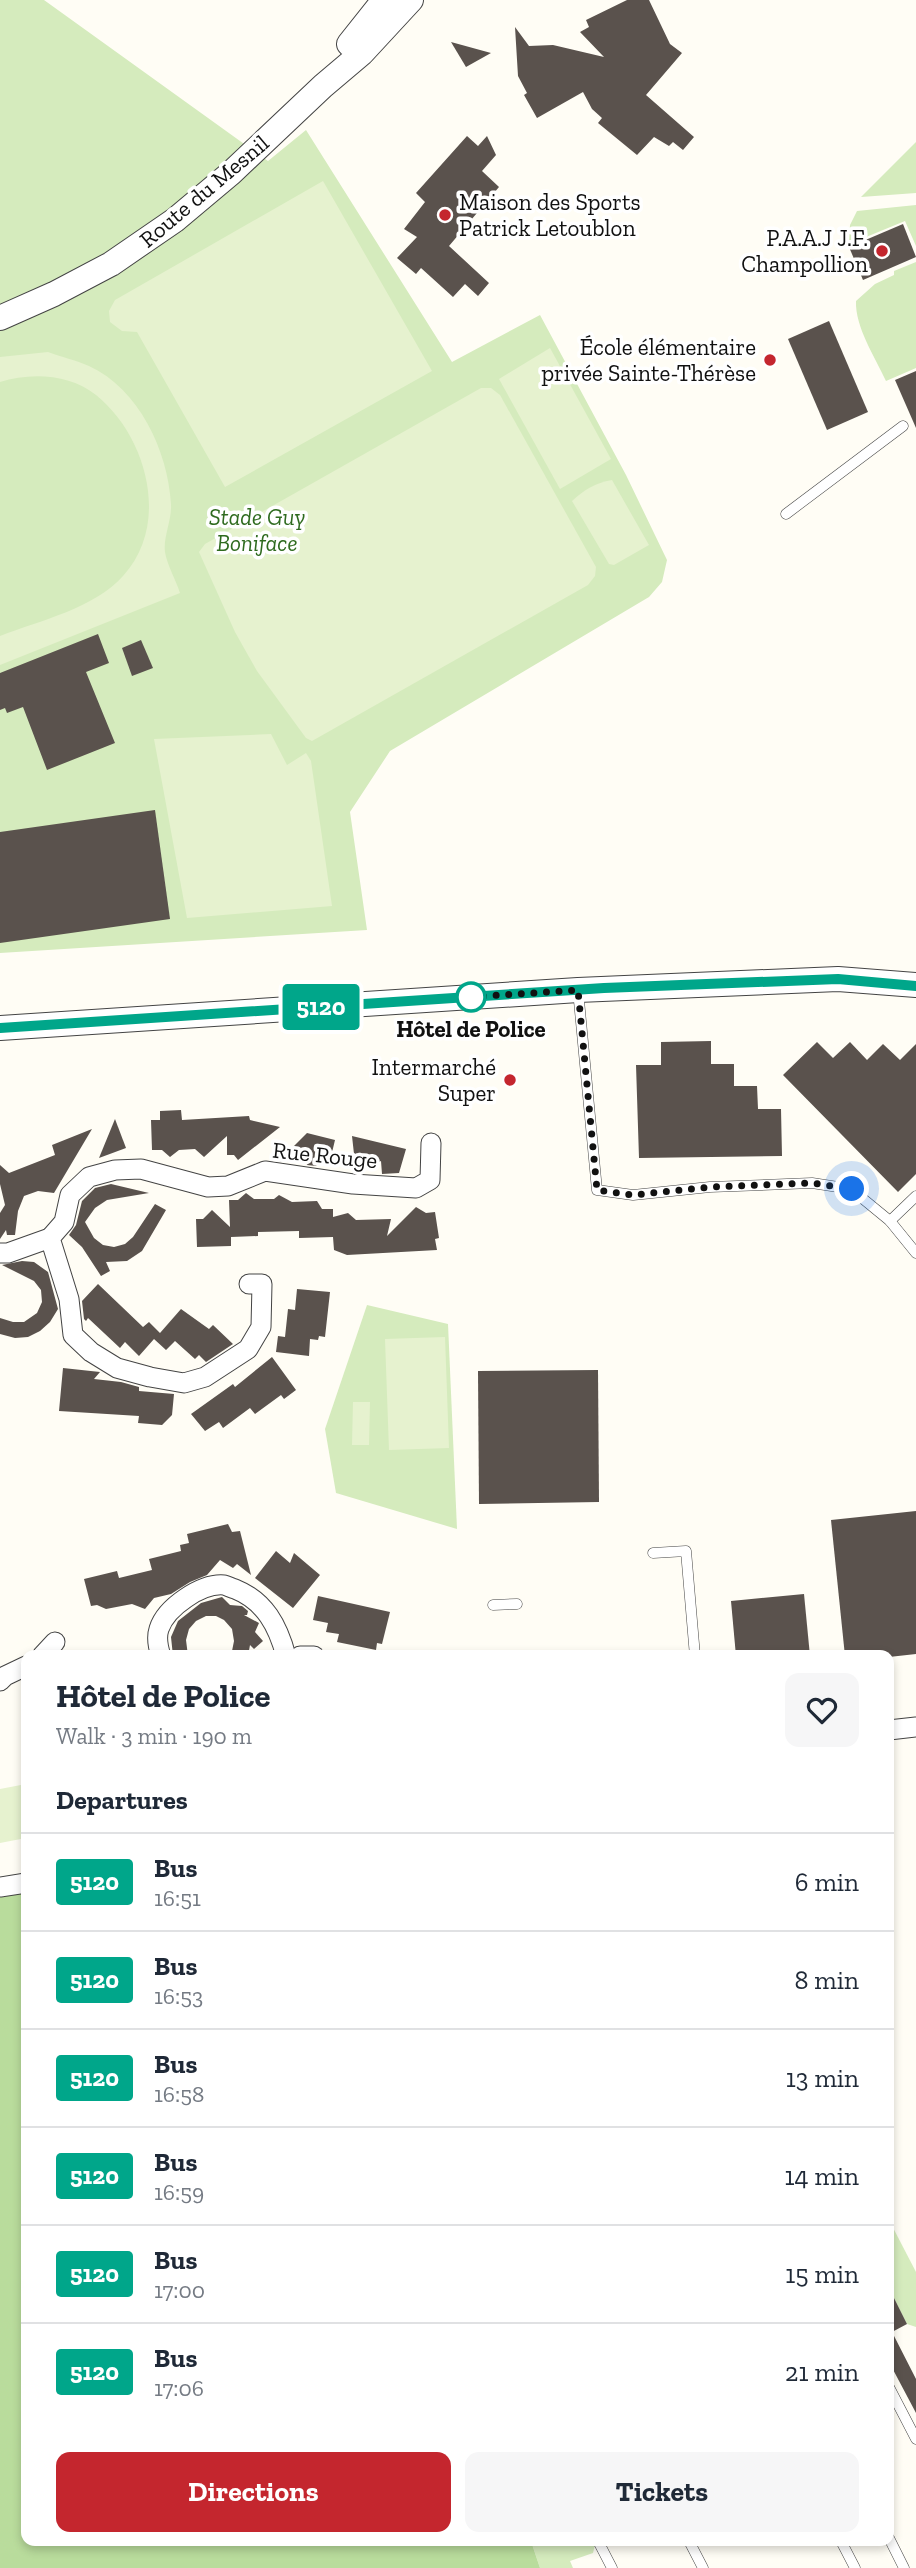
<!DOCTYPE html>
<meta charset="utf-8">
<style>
body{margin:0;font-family:"Zilla Slab",serif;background:#f6f6f7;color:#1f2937;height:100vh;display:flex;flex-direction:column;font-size:26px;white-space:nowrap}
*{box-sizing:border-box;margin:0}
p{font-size:23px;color:#747a83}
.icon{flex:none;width:38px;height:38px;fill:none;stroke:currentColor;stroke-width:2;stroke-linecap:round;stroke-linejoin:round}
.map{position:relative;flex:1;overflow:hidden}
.drawer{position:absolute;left:21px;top:1650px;width:873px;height:896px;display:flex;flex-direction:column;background:#fff;border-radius:14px;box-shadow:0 4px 10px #0003}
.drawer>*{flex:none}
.badge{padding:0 14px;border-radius:5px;font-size:24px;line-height:46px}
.you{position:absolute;width:35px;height:35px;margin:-18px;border:5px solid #fff;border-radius:50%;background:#1a73e8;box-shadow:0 0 0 10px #1a73e833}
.map>.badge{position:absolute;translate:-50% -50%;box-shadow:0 0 0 4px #fff}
h2{padding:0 35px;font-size:26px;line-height:63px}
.round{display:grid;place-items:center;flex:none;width:74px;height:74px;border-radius:14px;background:#f6f6f7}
.summary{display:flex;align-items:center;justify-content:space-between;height:119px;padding:0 35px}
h1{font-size:33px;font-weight:800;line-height:52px}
.button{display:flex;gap:14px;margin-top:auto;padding:14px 35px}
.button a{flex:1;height:80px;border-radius:14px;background:#c4262e;color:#fff;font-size:28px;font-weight:800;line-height:80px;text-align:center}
.button a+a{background:#f6f6f7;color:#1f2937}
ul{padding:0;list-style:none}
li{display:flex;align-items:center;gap:21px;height:98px;padding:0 35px;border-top:2px solid #e0e1e3}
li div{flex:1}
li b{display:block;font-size:26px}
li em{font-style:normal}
li .badge{min-width:77px;font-weight:700;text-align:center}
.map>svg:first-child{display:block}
.green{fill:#d5ebbd}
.forest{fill:#b9dc9c}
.pitch{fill:#e6f2cf}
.building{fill:#5a524d}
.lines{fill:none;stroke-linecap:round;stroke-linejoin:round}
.service-casing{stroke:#444;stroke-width:11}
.minor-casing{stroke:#444;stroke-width:21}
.tertiary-casing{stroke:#444;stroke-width:26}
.service{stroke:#fff;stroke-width:10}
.minor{stroke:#fff;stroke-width:19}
.tertiary{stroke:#fff;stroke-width:24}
.line-casing{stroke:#fff;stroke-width:16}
.line{stroke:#00a68a;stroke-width:10}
.walk{stroke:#111;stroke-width:7;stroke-dasharray:0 12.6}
.poi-dot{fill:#c4262e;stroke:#fff;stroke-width:2.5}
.stop-dot{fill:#fff;stroke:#00a68a;stroke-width:3.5}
.labels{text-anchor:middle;stroke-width:7;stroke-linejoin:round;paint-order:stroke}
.street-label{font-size:23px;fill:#111;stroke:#fff}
.poi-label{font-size:23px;fill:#111;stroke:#fff;text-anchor:end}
.park-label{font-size:23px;font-style:italic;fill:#2f6b1f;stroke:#fff}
.stop-label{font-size:23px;font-weight:bold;fill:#111;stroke:#fff}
</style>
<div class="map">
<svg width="916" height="2568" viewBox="0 0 916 2568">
<rect width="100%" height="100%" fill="#fffdf5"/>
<g class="green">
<path d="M0,0H44L268,161L306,130L452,362L540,315L626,475L667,560L662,582L649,597L390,751L350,812L367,930L0,953Z"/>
<path d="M916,142V193L861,197Z"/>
<path d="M916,205V246L905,221L849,244L850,225L857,211Z"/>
<path d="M916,262V368L886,381C875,357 855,327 856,301L875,284L894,275V271Z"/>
<path d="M367,1305L448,1324L457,1529L336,1493L325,1429Z"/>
<path d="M889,2220L916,2272V2327L907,2324L889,2288Z"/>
<path d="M531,2541H594L595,2545L593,2553L570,2561L573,2568H540Z"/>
</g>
<path class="forest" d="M26,1880V2541H531L540,2568H0V1883Z"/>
<g class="pitch">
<path d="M323,181L432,371L225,487L137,332L122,331L110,322L109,311L115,300Z"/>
<path d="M550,348L611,459L560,489L499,379Z"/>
<path d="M48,352C61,357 76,360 89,366C139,389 168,451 171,504C172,520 163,537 165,552C167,565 176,580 180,593L0,665V636C41,620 93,609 123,576C171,524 147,436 96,395C70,374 31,372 0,382V357Z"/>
<path d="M481,388H491L500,395L596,567L595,576L588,585L312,741L306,738L257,671L235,632L199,552L205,544Z"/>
<path d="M612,480L649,545L614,565L609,564L572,501C584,490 595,483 612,480Z"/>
<path d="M271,734L287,765L306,753L311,761L332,906L187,918L154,739Z"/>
<path d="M445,1337L449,1448L389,1450L385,1339Z"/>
<path d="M353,1402H370L369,1445H352Z"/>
<path d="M26,1784V1838L0,1843V1789Z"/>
</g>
<g class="building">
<path d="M627,0H649L670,44L682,53L646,95L694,137L683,150L673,142L669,146L654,137L637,155L598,123L602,118L592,109L583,92L537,118L524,95L527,93L518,76L515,27L529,46L553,45L604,57L580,32L589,27L586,20Z"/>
<path d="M451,42L491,53L466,67Z"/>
<path d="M467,136L478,146L487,136L496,155L482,171L499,187L449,246L489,283L478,296L465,284L453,297L421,268L416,274L397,258L417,237L404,229L425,202L416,193Z"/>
<path d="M903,224L916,257L863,280L849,247Z"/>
<path d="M829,321L868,412L827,430L788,339Z"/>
<path d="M916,371V428L895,380Z"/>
<path d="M98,634L109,663L86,672L115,743L47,770L23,707L7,713L5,708L0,710V673Z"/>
<path d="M141,640L153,668L132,676L122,648Z"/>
<path d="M155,810L170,919L0,943V832Z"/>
<path d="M711,1041V1064H734V1086H757L758,1109H781L782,1156L639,1158L636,1065H661V1042Z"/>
<path d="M817,1042L833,1058L850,1042L867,1060L883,1044L900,1060L916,1044V1174L898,1192L783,1075Z"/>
<path d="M181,1110L182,1120L249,1116L250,1120L280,1127L238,1160L234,1155H227V1136L204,1157L195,1149L179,1150L170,1157L162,1150H152L151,1120H160V1111Z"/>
<path d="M115,1119L126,1148L99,1158Z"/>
<path d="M92,1129L54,1193L38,1191L24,1196L18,1211L15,1235H7L6,1230L0,1239V1213L5,1205L0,1184V1165L9,1173L55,1155L52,1145Z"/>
<path d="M307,1133L335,1140L329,1165L319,1163L316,1166L307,1165L305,1158L287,1162L279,1161Z"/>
<path d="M352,1136L406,1149L399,1173L382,1174L381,1161L356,1172Z"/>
<path d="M111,1184L149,1193L107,1200L95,1208L85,1222L94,1238L103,1245L114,1247L125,1244L133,1237L155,1204L166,1210L142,1251L127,1261L106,1262L110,1271L101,1276L82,1247L69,1235L76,1225L82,1201L95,1188Z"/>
<path d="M246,1193L254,1199H274L279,1195L292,1202L317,1201L322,1209H333V1217L348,1213L356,1220L391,1219L387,1236L416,1207L426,1213L435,1212L439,1238L435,1239L437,1250L347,1255L334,1250L333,1237L299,1238V1231L258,1232V1236L231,1237V1246L197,1247L196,1219H203L212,1210L230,1227L229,1200H238Z"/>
<path d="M22,1261L34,1262L48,1272L58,1309L50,1322L40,1331L28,1337L15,1338L0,1334V1318L13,1322H24L37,1313L42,1302L41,1290L34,1281L2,1265Z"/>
<path d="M98,1284L143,1327L149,1322L160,1333L181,1309L209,1329L213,1325L233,1344L206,1362L199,1355L195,1359L175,1341L166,1350L154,1339L139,1356L125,1342L120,1348L88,1318L86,1321L84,1319L82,1301Z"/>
<path d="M297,1289L330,1292L325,1337L319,1336L318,1340L310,1339L309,1356L276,1352L278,1336L285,1337L288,1309L295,1310Z"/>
<path d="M272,1357L296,1390L284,1399L281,1395L255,1414L250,1408L223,1428L219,1422L205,1431L191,1414L233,1384L235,1387Z"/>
<path d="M63,1368L100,1372L94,1379L121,1382L139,1387V1391L174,1394L172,1415L162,1425L138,1423L139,1416L59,1411Z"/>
<path d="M598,1370L599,1502L479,1504L478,1371Z"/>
<path d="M916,1511V1654L889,1657L845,1656L831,1520Z"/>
<path d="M228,1524L232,1532L240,1531L251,1575L237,1564L233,1568L220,1560L207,1575L190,1582L171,1594L154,1598L145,1609L132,1604L106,1609L97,1605L91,1606L84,1579L117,1571L119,1578L152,1570L149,1559L181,1551L180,1545L189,1543L187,1534Z"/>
<path d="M276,1551L290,1563L294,1553L320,1575L293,1608L255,1578Z"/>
<path d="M804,1594L810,1656H736L731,1601Z"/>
<path d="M318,1596L390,1612L382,1644L377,1643L376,1650L337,1642L339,1634L326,1632L328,1623L313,1620Z"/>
<path d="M222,1597L230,1605L242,1606L248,1611L247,1615H244L259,1623L255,1632L263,1641L254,1649L250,1645L248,1656H231L234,1641L232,1629L224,1620L216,1616H206L196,1621L189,1629L186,1640L188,1656H173L171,1637L178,1621L201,1603Z"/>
<path d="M889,2288L907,2324L892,2332L916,2379V2413L889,2362Z"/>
</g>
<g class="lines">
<g class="service-casing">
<g id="service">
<path d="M786,514L903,426"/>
<path d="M578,990L597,1190L633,1195L710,1187L812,1183L851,1189L890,1221L916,1253"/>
<path d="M890,1221L916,1196"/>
<path d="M653,1553L686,1551L695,1656"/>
<path d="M493,1605L517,1604"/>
<path d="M889,2387L916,2439"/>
<path d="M889,2538L904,2568"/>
<path d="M598,2541L612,2568"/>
<path d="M689,2541L703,2568"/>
<path d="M841,2541L855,2568"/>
</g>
</g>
<g class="minor-casing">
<g id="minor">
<path d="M0,1253H8L50,1238"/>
<path d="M249,1284H262L261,1327L248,1349L205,1377L184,1383L150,1377L117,1368L91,1352L73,1335L69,1299L50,1238L64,1222L70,1195L89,1177L115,1170L141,1169L208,1187L228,1186L265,1171L353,1184L416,1188L430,1180L431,1143"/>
<path d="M42,1656L55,1642"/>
<path d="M161,1656C158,1647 156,1638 159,1629C166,1607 202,1583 224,1585C228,1586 231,1588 235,1589C265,1601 278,1626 286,1656"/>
<path d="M300,1656H314"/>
<path d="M0,1681L5,1676L26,1666"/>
<path d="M889,1730L916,1727"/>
<path d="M0,1887L26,1883"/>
</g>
</g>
<g class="tertiary-casing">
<g id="tertiary">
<path d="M349,44L384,0"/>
<path d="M0,318L54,294L111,264L175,220L231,173L323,86L362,53L411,0"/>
<path d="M0,1028L578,990L838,979L916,985"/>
</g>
</g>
<use href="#service" class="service"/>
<use href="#minor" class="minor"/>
<use href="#tertiary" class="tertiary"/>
</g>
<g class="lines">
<g class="line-casing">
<path id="line" d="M0,1028L604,988L838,979L916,986"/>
</g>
<use href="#line" class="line"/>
<path class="walk" d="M471,997L578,990L597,1190L633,1195L710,1187L812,1183L852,1189"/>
</g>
<g class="poi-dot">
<circle cx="445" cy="215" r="7"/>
<circle cx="882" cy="251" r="7"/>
<circle cx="770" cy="360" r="7"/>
<circle cx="510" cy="1080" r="7"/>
</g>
<circle class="stop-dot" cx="471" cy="997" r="14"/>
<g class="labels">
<g class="street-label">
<text transform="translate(204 191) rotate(-40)" y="8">Route du Mesnil</text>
<text transform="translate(325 1155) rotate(6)" y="8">Rue Rouge</text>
</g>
<g class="poi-label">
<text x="459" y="210" text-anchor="start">Maison des Sports<tspan x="459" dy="26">Patrick Letoublon</tspan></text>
<text x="868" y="246">P.A.A.J J.F.<tspan x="868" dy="26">Champollion</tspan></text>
<text x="756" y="355">École élémentaire<tspan x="756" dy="26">privée Sainte-Thérèse</tspan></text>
<text x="496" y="1075">Intermarché<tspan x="496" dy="26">Super</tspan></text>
</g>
<g class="park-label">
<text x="257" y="525">Stade Guy<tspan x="257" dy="26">Boniface</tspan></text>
</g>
<g class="stop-label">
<text x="471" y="1037">Hôtel de Police</text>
</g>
</g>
</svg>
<div class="you" style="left:852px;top:1189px"></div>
<b class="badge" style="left:321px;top:1007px;background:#00a68a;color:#fff">5120</b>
<section class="drawer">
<div class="summary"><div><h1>Hôtel de Police</h1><p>Walk · 3 min · 190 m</p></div><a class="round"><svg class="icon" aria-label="heart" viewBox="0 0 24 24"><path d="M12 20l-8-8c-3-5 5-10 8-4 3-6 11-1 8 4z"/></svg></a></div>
<h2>Departures</h2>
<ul>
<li><span class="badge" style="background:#00a68a;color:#fff">5120</span><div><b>Bus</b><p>16:51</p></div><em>6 min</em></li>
<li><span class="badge" style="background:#00a68a;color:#fff">5120</span><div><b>Bus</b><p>16:53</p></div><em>8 min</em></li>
<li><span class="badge" style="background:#00a68a;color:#fff">5120</span><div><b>Bus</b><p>16:58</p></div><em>13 min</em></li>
<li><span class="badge" style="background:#00a68a;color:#fff">5120</span><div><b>Bus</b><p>16:59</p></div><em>14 min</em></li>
<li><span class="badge" style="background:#00a68a;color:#fff">5120</span><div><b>Bus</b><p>17:00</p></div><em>15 min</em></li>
<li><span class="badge" style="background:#00a68a;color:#fff">5120</span><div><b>Bus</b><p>17:06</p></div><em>21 min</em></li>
</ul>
<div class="button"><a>Directions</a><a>Tickets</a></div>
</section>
</div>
